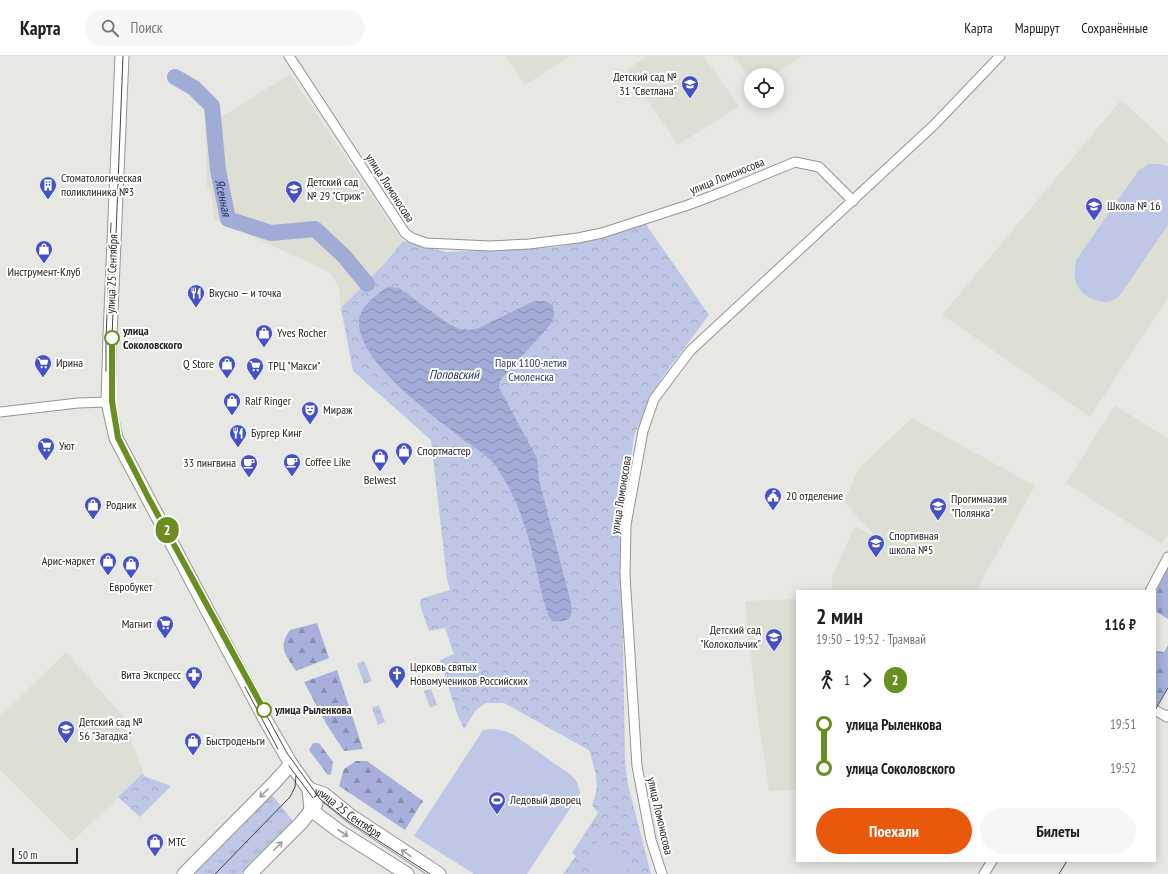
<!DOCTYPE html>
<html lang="ru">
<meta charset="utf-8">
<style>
body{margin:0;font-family:"PT Sans Narrow",sans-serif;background:#f6f6f6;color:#202124;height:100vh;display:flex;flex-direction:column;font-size:15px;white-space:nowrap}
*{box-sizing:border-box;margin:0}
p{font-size:13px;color:#757577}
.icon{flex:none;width:22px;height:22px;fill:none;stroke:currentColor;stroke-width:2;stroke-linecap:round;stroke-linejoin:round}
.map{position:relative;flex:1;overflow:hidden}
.panel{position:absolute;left:796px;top:534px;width:360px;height:272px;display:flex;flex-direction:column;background:#fff;border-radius:0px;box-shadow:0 2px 10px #0003}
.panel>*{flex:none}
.badge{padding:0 8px;border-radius:13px;font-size:14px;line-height:26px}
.tools{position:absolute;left:744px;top:12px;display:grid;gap:8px}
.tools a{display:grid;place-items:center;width:40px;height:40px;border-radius:50%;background:#fff;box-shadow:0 2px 10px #0003;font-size:20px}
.scale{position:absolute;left:12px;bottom:10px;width:66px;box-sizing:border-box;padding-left:4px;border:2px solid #252524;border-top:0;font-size:11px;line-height:14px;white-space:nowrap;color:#252524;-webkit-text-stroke:3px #fff;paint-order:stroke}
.map>.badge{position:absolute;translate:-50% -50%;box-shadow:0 0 0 2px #fff}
.legs{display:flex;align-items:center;gap:6px;height:44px;padding:0 20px;font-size:13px}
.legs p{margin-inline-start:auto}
.head{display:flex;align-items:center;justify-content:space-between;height:68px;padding:0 20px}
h1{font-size:22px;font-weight:700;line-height:30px}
.button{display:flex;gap:8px;margin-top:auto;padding:8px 20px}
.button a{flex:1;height:46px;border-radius:24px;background:#ea580c;color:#fff;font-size:16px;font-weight:700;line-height:46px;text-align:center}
.button a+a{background:#f6f6f6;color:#202124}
ul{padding:0 20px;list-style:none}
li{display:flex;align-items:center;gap:14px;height:44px;font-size:15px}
li i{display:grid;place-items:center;width:6px;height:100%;margin:0 5px;background:currentColor}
li i::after{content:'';width:10px;height:10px;margin:-5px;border:3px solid;border-radius:50%;background:#fff}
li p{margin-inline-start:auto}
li:first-child i{background:linear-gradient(#0000 50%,currentColor 0)}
li:last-child i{background:linear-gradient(currentColor 50%,#0000 0)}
header{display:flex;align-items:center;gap:24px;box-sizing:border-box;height:56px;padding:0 20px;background:#fff;border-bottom:1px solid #e0e0e0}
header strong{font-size:19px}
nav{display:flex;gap:22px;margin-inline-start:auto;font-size:14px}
.search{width:280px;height:36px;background:#f6f6f6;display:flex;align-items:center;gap:10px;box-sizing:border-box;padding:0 14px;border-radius:22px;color:#757577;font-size:15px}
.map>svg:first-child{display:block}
.built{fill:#dddfd4}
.grass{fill:url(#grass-tufts)}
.forest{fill:url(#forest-firs)}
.park{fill:url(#park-crowns)}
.garden{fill:#bfc7e6}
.water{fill:url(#water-waves)}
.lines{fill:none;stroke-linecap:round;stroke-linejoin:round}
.river{stroke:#a1acd6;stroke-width:16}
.street-casing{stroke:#949591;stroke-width:11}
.secondary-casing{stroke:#949591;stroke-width:15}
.street{stroke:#fff;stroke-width:9}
.secondary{stroke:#fff;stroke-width:13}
.tram{stroke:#454544;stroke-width:1}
.oneway{stroke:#9d9d9c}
.line-1-casing{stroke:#fff;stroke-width:9}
.line-1{stroke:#6b8e23;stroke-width:6}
.stop-1-dot{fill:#fff;stroke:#6b8e23;stroke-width:2}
.labels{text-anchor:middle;stroke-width:4;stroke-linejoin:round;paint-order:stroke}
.poi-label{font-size:12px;fill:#252524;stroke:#fff;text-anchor:start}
.street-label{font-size:12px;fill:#252524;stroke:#fff}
.stop-label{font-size:12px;font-weight:bold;fill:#252524;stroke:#fff;text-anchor:start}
.park-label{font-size:12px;fill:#2d366b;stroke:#fff}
.water-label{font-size:13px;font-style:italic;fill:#293166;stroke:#fff}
</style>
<header>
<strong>Карта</strong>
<div class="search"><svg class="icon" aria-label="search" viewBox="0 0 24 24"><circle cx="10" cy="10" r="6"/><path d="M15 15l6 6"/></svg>Поиск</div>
<nav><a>Карта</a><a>Маршрут</a><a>Сохранённые</a></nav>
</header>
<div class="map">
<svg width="1168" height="818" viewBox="0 0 1168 818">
<defs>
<pattern id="grass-tufts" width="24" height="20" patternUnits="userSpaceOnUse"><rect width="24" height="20" fill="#bfc7e6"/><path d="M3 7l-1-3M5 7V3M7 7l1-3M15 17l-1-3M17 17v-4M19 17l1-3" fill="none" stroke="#a4abc5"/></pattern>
<pattern id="forest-firs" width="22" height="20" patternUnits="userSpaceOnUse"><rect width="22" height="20" fill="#a6b0db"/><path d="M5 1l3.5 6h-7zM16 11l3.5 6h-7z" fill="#878fb1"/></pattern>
<pattern id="park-crowns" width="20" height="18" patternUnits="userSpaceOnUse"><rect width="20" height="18" fill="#bfc7e6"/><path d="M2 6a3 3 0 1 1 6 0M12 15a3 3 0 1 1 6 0" fill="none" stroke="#a4abc5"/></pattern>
<pattern id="water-waves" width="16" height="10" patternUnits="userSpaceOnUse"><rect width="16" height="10" fill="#a1acd6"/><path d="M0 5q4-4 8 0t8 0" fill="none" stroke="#838cad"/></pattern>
</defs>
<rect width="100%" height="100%" fill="#e7e8e4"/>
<g class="built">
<path d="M506,0H570L525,29Z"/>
<path d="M647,0H703L739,50L678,89L627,14Z"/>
<path d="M733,0H803L773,19H769L764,11L748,21Z"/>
<path d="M290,18L395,175L403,185L385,207L341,252L339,232L331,218L319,211L214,163L211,133H207L205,67L218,63Z"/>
<path d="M1121,44L1168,87V242L1090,361L942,259Z"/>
<path d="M1115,349L1168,383V478L1162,488L1066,427Z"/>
<path d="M912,362L1035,430L976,535H832V520L855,470L878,483L844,446L859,412Z"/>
<path d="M797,543V734L769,735L756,647L745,545Z"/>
<path d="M66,596L122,659L143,717L72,786L0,714V661Z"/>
</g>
<g class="grass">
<path d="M364,605L372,625L364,628L357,608Z"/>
<path d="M431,633L437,649L430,652L424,635Z"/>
<path d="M379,649L385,666L378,669L372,652Z"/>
<path d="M272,739L293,765L241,818H194Z"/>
</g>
<g class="forest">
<path d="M1168,503V563L1155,555V535Z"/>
<path d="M317,567L329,602L296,615C286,599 277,592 290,574Z"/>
<path d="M1168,589V631L1155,653V595L1164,596Z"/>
<path d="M337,614L363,693L344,695L327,669L304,626Z"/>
<path d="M313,687H319L333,706L331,718L328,719L309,694Z"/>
<path d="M356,705H367L423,745L405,774L339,730L344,713Z"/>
</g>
<g class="park">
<path d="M645,167L709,259L661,323L634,380L622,466V519L625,705L628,729L651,818H563L576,800L572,797L598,757L592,749C601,728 595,714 589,694L504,647H486L476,654L464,673L457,658L440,604L454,598L445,572L429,575L420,549V543L450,534L447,523L431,384L353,315L341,252L385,207L403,185L446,196L559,191Z"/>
<path d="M143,717L144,720L171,730L140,761L118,741Z"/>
</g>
<g class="garden">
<path d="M1149,108H1158L1168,110V169L1123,235C1120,238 1117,242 1114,244C1102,250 1082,241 1077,229C1073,221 1075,212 1076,204L1139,114Z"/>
<path d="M494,673L505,675L514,679L571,719L577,726L580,737L527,818H474L414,780L483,674Z"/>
<path d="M598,786L632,808L625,818H607L586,804Z"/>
</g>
<path class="water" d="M387,231L399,232L446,266L459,273L469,274L479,272L534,245H546L553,250L554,260L550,269L501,323L499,332L537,402L539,424L570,543L572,553L570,561C565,566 560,566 552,565L548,559C538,528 534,495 523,465C517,446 507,427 496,410C491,402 476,393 468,387C440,365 344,298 361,257C366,246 378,238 387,231Z"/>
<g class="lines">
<path class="river" id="s1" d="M175,21L194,32L212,50L218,114L228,163L271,177L315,173L344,200L367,228"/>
<g class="street-casing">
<g id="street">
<path d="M289,0L405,177L412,182L426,187L490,190L529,188L578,182L602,177L688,149L725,135L795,106L819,111L853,145"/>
<path d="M0,356L78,347L108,346"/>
<path d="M1150,535L1168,501"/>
<path d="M1155,654L1167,661L1168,659"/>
<path d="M662,818L651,784L637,710L625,519L626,469L643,375L654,343L690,295L934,69L1000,0"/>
<path d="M984,818L992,805"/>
</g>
</g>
<g class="secondary-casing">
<g id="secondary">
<path id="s2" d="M122,0L110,279L108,346L116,382L265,663L291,708L309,733L324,738L351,760L439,818"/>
<path d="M309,733L311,754L339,775L407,818"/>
<path d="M184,818L274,727L291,708"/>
<path d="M250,818L301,767L316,748"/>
</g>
</g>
<use href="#street" class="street"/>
<use href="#secondary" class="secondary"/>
<g class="tram">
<path d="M123,0L112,281V345L118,382L148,441L287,697L320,743L348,765L430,818"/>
<path d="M106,315V282L111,167"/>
<path d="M245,631L278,693"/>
<path d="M1155,654L1168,632"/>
<path d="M289,710L313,742"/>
<path d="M215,818L290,741L295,731L296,720"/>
<path d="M1059,818L1067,805"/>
</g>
</g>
<defs><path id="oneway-shaft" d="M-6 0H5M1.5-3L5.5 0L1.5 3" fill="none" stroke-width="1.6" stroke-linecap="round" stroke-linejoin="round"/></defs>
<g class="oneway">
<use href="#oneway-shaft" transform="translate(264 737) rotate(135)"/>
<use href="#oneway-shaft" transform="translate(343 777) rotate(33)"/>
<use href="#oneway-shaft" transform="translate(278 790) rotate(-45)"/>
<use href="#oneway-shaft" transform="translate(406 797) rotate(-146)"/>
</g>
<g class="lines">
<g class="line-1-casing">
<path id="line-1" d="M112,282V345L118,382L148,441L264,654"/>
</g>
<use href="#line-1" class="line-1"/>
</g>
<defs>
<g id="school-pin" transform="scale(0.9)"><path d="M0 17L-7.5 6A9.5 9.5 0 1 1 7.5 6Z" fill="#4651c5" stroke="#fff"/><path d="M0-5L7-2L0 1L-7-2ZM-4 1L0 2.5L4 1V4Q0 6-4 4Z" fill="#fff"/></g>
<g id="building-pin" transform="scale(0.9)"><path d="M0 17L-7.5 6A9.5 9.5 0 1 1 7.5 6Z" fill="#4651c5" stroke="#fff"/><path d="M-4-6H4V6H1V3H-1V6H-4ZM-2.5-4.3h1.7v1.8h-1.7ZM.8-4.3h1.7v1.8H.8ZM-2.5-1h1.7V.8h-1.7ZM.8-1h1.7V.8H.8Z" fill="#fff"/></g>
<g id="shop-pin" transform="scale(0.9)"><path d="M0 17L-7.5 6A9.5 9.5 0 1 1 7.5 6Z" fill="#4651c5" stroke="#fff"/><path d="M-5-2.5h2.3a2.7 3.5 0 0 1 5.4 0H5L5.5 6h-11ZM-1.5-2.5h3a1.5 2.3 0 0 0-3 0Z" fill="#fff"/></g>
<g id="restaurant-pin" transform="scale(0.9)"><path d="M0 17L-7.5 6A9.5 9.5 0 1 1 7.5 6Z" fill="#4651c5" stroke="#fff"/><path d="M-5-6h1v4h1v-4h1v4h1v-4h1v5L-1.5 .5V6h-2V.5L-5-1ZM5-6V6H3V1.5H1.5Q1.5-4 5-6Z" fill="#fff"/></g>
<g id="supermarket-pin" transform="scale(0.9)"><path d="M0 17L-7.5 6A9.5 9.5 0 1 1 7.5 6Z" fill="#4651c5" stroke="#fff"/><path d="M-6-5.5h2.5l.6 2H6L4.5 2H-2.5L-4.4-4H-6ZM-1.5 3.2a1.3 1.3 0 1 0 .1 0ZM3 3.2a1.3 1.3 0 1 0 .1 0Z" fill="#fff"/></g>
<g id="theatre-pin" transform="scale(0.9)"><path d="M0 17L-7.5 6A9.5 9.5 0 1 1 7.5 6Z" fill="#4651c5" stroke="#fff"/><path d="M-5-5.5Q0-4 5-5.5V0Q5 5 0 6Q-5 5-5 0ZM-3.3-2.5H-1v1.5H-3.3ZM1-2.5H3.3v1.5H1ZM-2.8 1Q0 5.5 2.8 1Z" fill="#fff"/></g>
<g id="cafe-pin" transform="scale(0.9)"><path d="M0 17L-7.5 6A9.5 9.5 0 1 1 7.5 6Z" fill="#4651c5" stroke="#fff"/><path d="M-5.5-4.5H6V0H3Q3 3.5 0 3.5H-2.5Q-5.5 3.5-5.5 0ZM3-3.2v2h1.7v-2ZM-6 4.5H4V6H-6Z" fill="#fff"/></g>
<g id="civic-pin" transform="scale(0.9)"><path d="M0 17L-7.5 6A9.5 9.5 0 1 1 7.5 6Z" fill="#4651c5" stroke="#fff"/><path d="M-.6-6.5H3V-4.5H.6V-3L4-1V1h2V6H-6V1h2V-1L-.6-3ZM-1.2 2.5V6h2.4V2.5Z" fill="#fff"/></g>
<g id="church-pin" transform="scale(0.9)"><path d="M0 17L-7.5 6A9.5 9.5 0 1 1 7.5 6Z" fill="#4651c5" stroke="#fff"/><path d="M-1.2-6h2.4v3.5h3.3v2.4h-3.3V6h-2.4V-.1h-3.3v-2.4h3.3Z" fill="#fff"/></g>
<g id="pharmacy-pin" transform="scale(0.9)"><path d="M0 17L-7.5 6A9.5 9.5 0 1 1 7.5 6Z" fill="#4651c5" stroke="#fff"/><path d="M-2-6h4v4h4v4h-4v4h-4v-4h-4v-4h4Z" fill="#fff"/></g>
<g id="stadium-pin" transform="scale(0.9)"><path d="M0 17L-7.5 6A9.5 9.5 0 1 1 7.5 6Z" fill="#4651c5" stroke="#fff"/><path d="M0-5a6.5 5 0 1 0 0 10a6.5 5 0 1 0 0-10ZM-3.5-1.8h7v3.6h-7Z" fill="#fff"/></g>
</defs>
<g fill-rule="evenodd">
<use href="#school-pin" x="690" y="28"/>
<use href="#building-pin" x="48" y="129"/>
<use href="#school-pin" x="294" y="133"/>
<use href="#school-pin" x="1094" y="150"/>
<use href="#shop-pin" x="44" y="193"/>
<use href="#restaurant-pin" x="196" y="237"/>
<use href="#shop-pin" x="264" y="277"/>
<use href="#supermarket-pin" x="43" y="307"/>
<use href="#shop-pin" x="227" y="308"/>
<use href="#supermarket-pin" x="255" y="310"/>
<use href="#shop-pin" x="232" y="345"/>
<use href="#theatre-pin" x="310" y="354"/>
<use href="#restaurant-pin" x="238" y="377"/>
<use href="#supermarket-pin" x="46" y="390"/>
<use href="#shop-pin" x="404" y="395"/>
<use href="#shop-pin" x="380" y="401"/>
<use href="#cafe-pin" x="292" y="406"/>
<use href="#cafe-pin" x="249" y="407"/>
<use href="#civic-pin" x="773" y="440"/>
<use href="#shop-pin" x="93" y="449"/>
<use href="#school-pin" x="938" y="450"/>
<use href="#school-pin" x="876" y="487"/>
<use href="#shop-pin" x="108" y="505"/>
<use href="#shop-pin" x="131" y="508"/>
<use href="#supermarket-pin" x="165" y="568"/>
<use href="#school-pin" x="774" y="581"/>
<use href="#church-pin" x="397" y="618"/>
<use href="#pharmacy-pin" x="194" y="619"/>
<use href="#school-pin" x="66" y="673"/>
<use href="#shop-pin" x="193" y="685"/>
<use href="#stadium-pin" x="497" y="744"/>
<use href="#shop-pin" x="155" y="786"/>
</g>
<g class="stop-1-dot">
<circle cx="112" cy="282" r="7"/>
<circle cx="264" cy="654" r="7"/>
</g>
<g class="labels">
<g class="poi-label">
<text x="677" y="25" text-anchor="end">Детский сад №<tspan x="677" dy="14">31 "Светлана"</tspan></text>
<text x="61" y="126">Стоматологическая<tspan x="61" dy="14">поликлиника №3</tspan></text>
<text x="307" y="130">Детский сад<tspan x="307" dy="14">№ 29 "Стриж"</tspan></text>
<text x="1107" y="154">Школа № 16</text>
<text x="44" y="220" text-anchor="middle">Инструмент-Клуб</text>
<text x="209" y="241">Вкусно — и точка</text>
<text x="277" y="281">Yves Rocher</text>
<text x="56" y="311">Ирина</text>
<text x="214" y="312" text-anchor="end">Q Store</text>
<text x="268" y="314">ТРЦ "Макси"</text>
<text x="245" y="349">Ralf Ringer</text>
<text x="323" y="358">Мираж</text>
<text x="251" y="381">Бургер Кинг</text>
<text x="59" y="394">Уют</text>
<text x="417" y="399">Спортмастер</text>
<text x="305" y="410">Coffee Like</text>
<text x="236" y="411" text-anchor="end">33 пингвина</text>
<text x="380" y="428" text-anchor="middle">Belwest</text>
<text x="786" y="444">20 отделение</text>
<text x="951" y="447">Прогимназия<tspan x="951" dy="14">"Полянка"</tspan></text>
<text x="106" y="453">Родник</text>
<text x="889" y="484">Спортивная<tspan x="889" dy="14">школа №5</tspan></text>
<text x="95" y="509" text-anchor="end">Арис-маркет</text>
<text x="131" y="535" text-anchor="middle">Евробукет</text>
<text x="152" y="572" text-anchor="end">Магнит</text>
<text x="761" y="578" text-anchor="end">Детский сад<tspan x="761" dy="14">"Колокольчик"</tspan></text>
<text x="410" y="615">Церковь святых<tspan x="410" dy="14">Новомучеников Российских</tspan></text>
<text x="181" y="623" text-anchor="end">Вита Экспресс</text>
<text x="79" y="670">Детский сад №<tspan x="79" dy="14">56 "Загадка"</tspan></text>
<text x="206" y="689">Быстроденьги</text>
<text x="510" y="748">Ледовый дворец</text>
<text x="168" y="790">МТС</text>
</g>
<g class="street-label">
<text transform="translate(727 120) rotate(-22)" y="4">улица Ломоносова</text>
<text transform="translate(390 132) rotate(57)" y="4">улица Ломоносова</text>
<text transform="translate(112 218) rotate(-88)" y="4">улица 25 Сентября</text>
<text transform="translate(621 439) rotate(-81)" y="4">улица Ломоносова</text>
<text dy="4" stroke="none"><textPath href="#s2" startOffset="830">улица 25 Сентября</textPath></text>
<text transform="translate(660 760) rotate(77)" y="4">улица Ломоносова</text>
</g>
<g class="stop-label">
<text x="123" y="279">улица<tspan x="123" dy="14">Соколовского</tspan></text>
<text x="275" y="658">улица Рыленкова</text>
</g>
<g class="park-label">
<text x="531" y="311">Парк 1100-летия<tspan x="531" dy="14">Смоленска</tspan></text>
</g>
<g class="water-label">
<text dy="5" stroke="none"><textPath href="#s1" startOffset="140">Ясенная</textPath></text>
<text x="454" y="323">Поповский</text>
</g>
</g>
</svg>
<div class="tools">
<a><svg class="icon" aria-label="locate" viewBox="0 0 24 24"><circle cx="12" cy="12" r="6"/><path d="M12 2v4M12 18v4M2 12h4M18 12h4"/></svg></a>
</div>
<div class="scale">50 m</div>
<b class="badge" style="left:167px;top:474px;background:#6b8e23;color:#fff">2</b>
<section class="panel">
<div class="head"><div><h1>2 мин</h1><p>19:50 – 19:52 · Трамвай</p></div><b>116 ₽</b></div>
<div class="legs"><svg class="icon" aria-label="walk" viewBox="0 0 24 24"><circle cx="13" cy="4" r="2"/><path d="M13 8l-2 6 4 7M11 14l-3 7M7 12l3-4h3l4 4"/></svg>1<svg class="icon" aria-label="forward" viewBox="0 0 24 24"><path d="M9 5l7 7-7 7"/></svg><b class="badge" style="background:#6b8e23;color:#fff">2</b></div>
<ul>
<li><i style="color:#6b8e23"></i><b>улица Рыленкова</b><p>19:51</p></li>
<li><i style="color:#6b8e23"></i><b>улица Соколовского</b><p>19:52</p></li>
</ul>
<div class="button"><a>Поехали</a><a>Билеты</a></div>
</section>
</div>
